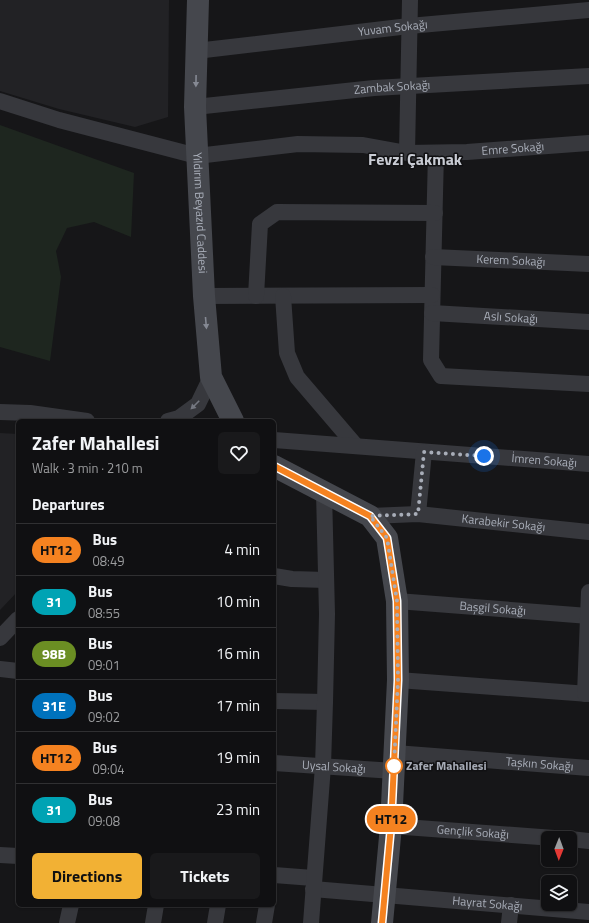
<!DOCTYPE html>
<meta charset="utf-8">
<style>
body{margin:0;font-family:"Titillium Web",sans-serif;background:#19191b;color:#f1f3f6;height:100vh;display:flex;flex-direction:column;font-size:15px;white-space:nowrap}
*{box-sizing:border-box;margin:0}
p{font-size:13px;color:#9c9d9f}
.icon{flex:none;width:22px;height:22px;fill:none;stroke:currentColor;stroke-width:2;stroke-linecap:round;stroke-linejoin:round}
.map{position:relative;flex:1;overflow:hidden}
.panel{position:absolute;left:16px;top:419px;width:260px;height:488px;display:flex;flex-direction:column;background:#101012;border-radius:6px;box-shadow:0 1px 3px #0004,0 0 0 1px #303032}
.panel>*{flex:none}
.badge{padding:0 8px;border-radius:13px;font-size:14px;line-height:26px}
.needle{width:26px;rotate:181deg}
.buttons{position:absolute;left:541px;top:831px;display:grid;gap:8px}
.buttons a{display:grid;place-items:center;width:36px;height:36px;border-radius:6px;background:#101012;box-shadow:0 1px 3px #0004,0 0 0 1px #303032;font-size:20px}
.you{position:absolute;width:20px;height:20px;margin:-10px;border:3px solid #fff;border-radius:50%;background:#1a73e8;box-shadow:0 0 0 6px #1a73e833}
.map>.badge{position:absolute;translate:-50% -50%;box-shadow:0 0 0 2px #fff}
h2{padding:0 16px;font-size:15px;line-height:36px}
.round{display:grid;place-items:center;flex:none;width:42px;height:42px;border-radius:6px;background:#19191b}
.overview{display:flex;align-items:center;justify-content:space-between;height:68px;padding:0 16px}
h1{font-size:19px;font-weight:700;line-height:30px}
.primary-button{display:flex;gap:8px;margin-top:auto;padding:8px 16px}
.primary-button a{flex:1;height:46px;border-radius:6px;background:#f2b134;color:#111;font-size:16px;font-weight:700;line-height:46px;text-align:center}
.primary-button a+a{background:#19191b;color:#f1f3f6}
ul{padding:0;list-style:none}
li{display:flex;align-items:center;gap:12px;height:52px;padding:0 16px;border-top:1px solid #303032}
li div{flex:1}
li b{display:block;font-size:15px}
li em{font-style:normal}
li .badge{min-width:44px;font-weight:700;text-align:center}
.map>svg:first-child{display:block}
.built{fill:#222225}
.green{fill:#1e261f}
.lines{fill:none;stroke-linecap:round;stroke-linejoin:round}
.street{stroke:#37383d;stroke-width:16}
.secondary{stroke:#45474d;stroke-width:22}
.oneway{fill:#858993}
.oneway2{fill:#757881}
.line-casing{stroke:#fff;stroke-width:9}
.line{stroke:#f58220;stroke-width:6}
.walk{stroke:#a8adb8;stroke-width:4;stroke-dasharray:0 7.2}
.stop-dot{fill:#fff;stroke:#f58220;stroke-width:2}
.labels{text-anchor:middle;stroke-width:3;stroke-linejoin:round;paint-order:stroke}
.street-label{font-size:12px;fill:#a8adb8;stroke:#111113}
.stop-label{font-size:12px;font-weight:bold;fill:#a8adb8;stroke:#111113;text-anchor:start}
.district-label{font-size:16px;font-weight:bold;fill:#c9ccd4;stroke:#111113}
</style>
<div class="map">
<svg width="589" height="923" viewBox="0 0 589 923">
<rect width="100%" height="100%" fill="#161618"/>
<g class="built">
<path d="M0,0H169L168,117L135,127L59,109L0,91Z"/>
<path d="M0,433L18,434V591L0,610Z"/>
</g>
<path class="green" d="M0,125L134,173L131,237L94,222L67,228L56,251L61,277L50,361L0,347Z"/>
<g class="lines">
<g class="street">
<path id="s1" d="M196,51L409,26L589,10"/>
<path id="s2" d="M0,101L59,120L197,156L298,144L363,145L407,153L467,152L589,143"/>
<path id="s3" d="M195,107L374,88L589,76"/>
<path d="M407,153L410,0"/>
<path d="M436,153L431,360L441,376L589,384"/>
<path id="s4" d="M433,257L589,264"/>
<path d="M204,296L432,295"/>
<path d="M256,296L260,224L277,212L435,213"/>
<path d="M283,296L287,353L297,377L356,446"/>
<path id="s5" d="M432,313L589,322"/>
<path d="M0,412L30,413L87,421"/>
<path d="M168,421L179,418L198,404L211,377"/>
<path id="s6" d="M274,440L589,464"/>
<path d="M418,514L424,452"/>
<path id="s7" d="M370,516L418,514L589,532"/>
<path d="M274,576L292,579L326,580"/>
<path id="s8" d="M397,601L589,616"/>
<path d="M0,638L18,619"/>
<path d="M0,669L18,671"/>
<path d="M398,680L589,694"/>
<path d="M585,694L589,592"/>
<path d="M274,701L325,702"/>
<path id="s9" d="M395,753L589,768"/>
<path id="s10" d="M274,763L394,771"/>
<path id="s11" d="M391,826L554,838"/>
<path d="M570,839L589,841"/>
<path d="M0,855L18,856"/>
<path d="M274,875L313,878"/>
<path id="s12" d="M313,889L589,912"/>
<path d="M67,923L71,905"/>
<path d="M153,923L156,905"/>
<path d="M215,923L218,905"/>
<path d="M264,923L267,905"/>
<path d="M311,923L323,766L325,702L327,614L324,492"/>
<path d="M509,923L511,905"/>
</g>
<g class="secondary">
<path id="s13" d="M198,0L195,107L204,296L211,377L233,421"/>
<path d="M274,466L370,516L387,538L397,601L398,680L391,826L382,923"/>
</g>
</g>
<defs><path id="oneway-solid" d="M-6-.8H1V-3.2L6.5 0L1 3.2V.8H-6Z"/></defs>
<g class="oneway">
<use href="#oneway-solid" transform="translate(196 81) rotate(91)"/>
<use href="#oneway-solid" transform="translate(206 323) rotate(85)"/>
</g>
<use class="oneway2" href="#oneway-solid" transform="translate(195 405) rotate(135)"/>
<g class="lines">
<g class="line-casing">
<path id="line" d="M274,466L370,516L387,538L397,601L398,680L391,826L382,923"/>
</g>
<use href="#line" class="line"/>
<path class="walk" d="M394,766L398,680L397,601L387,538L370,516L418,514L424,452L484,456"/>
</g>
<circle class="stop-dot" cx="394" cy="766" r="8"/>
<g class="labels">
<g class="street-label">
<text dy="4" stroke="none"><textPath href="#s1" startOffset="198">Yuvam Sokağı</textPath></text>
<text dy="4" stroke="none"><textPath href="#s3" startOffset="198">Zambak Sokağı</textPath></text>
<text dy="4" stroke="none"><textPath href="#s2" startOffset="522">Emre Sokağı</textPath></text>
<text dy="4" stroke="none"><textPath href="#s13" startOffset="213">Yıldırım Beyazıd Caddesi</textPath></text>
<text dy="4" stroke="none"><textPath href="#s4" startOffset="78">Kerem Sokağı</textPath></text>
<text dy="4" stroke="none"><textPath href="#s5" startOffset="79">Aslı Sokağı</textPath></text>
<text dy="4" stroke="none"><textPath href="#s6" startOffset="271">İmren Sokağı</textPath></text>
<text dy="4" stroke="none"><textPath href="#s7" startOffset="134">Karabekir Sokağı</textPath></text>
<text dy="4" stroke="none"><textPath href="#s8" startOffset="96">Başgil Sokağı</textPath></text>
<text dy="4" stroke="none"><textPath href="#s9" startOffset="145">Taşkın Sokağı</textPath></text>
<text dy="4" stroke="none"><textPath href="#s10" startOffset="60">Uysal Sokağı</textPath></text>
<text dy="4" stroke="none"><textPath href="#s11" startOffset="82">Gençlik Sokağı</textPath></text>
<text dy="4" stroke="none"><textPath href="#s12" startOffset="175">Hayrat Sokağı</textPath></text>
</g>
<g class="stop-label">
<text x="406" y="770">Zafer Mahallesi</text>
</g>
<g class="district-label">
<text x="415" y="165">Fevzi Çakmak</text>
</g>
</g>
</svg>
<div class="buttons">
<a><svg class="needle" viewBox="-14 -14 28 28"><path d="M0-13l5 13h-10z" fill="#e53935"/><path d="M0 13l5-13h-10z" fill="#9c9d9f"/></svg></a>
<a><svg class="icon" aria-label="layers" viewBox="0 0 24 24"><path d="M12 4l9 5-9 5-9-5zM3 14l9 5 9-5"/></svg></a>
</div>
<div class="you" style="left:484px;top:456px"></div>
<b class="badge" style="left:391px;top:819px;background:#f58220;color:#111">HT12</b>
<section class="panel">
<div class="overview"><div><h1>Zafer Mahallesi</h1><p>Walk · 3 min · 210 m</p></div><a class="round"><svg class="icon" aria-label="heart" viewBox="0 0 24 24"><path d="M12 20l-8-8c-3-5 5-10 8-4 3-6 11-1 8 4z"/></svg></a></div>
<h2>Departures</h2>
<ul>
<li><span class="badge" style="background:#f58220;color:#111">HT12</span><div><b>Bus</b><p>08:49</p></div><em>4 min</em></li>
<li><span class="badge" style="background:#00a3b4;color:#fff">31</span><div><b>Bus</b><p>08:55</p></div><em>10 min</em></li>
<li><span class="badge" style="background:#6b8e23;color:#fff">98B</span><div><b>Bus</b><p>09:01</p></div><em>16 min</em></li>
<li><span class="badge" style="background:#0072bc;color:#fff">31E</span><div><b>Bus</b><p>09:02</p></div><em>17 min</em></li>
<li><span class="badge" style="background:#f58220;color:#111">HT12</span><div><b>Bus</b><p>09:04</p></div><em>19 min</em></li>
<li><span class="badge" style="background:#00a3b4;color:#fff">31</span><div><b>Bus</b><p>09:08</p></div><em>23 min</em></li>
</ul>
<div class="primary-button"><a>Directions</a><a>Tickets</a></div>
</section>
</div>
